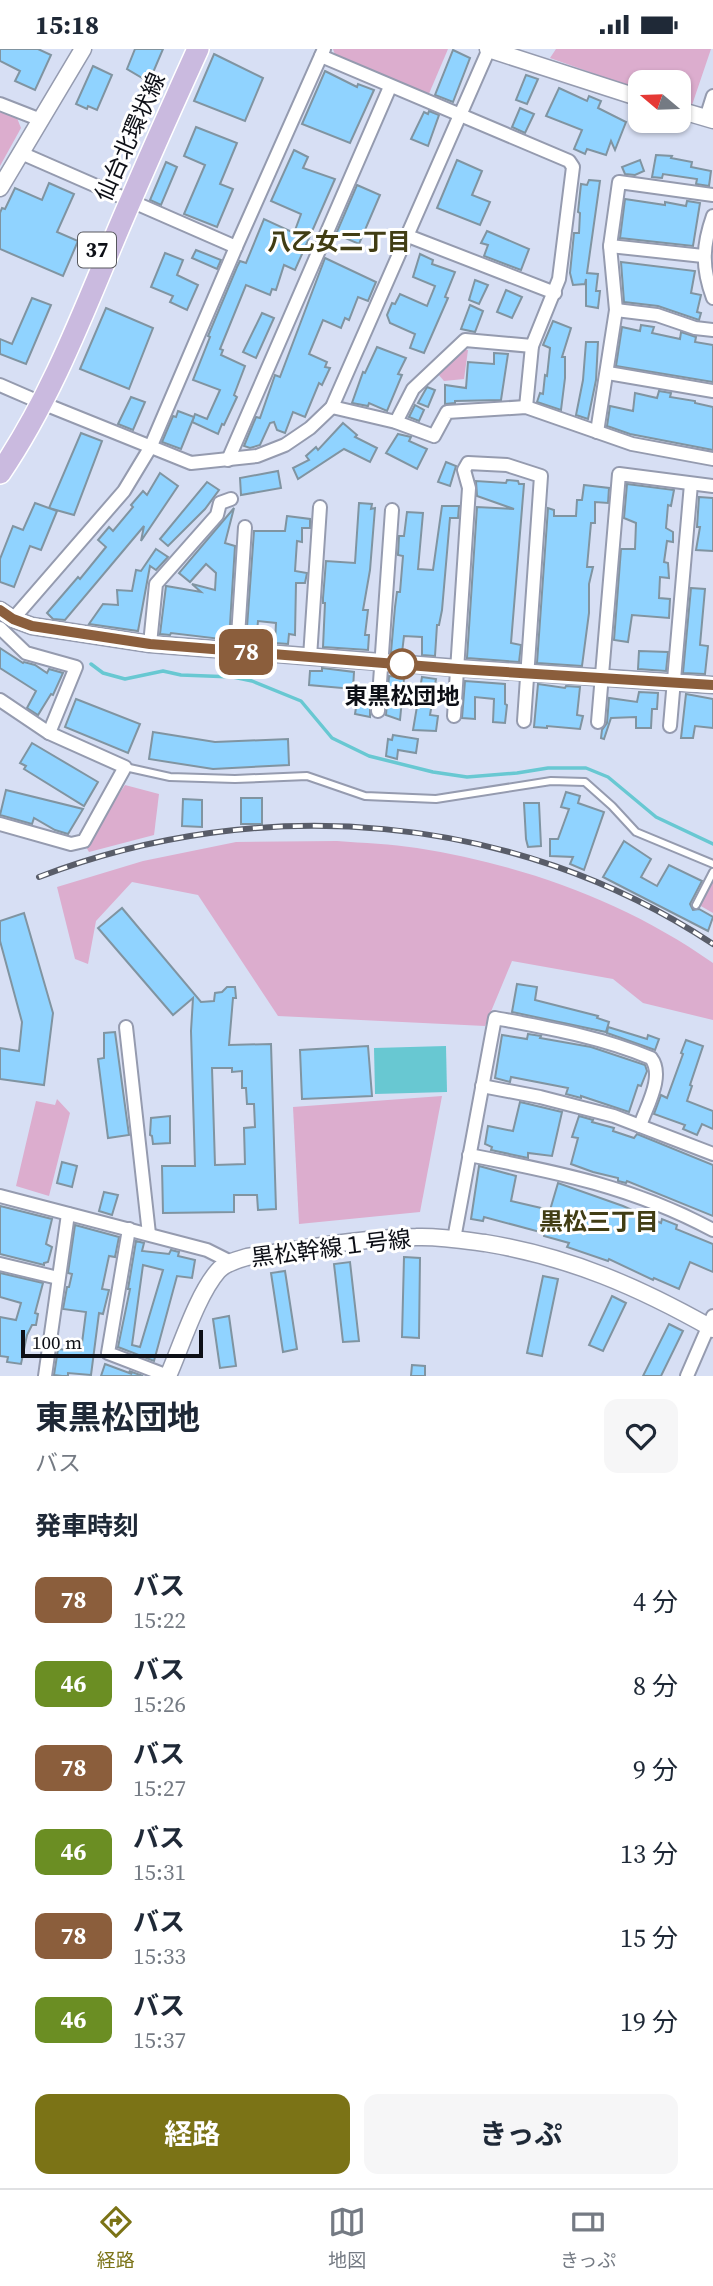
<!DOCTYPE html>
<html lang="ja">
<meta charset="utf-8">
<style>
body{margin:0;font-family:"Source Serif 4","Noto Sans JP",serif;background:#f6f6f7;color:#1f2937;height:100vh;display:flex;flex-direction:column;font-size:26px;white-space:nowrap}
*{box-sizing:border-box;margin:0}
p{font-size:23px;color:#747a83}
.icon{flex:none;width:38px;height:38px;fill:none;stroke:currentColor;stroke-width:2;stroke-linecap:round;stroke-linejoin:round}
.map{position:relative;height:1327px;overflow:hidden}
.sheet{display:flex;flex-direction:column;background:#fff;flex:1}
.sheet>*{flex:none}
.badge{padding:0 14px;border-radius:10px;font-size:24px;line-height:46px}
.needle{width:46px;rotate:289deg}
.tools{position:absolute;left:628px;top:21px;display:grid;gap:14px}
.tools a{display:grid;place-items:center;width:63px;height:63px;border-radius:14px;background:#fff;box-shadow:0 2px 5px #0004;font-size:35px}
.scale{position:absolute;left:21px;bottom:18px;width:182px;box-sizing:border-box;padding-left:7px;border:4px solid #0d0f16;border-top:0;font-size:19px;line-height:24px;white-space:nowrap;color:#0d0f16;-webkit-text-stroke:5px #fff;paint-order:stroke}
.map>.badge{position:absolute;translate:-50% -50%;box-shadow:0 0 0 4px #fff}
h2{padding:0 35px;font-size:26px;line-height:63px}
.round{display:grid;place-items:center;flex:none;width:74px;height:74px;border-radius:14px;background:#f6f6f7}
.summary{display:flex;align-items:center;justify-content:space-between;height:119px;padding:0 35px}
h1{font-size:33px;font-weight:700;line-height:52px}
.action{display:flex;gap:14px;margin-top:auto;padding:14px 35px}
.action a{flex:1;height:80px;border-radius:14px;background:#7b7316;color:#fff;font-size:28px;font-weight:700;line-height:80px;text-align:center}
.action a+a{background:#f6f6f7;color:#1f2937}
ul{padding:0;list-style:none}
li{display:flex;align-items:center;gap:21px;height:84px;padding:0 35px}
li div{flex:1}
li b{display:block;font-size:26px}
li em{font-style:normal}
li .badge{min-width:77px;font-weight:700;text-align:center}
.status{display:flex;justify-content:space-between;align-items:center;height:49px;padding:0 35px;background:#fff;direction:ltr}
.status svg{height:19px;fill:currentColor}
.dock{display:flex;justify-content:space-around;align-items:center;height:98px;border-top:2px solid #e0e1e3;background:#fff;font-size:19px;color:#747a83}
.dock a{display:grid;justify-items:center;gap:4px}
.dock .current{color:#7b7316}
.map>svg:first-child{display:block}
.green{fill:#dcadce}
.water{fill:#68c8d2}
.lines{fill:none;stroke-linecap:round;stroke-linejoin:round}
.stream{stroke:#68c8d2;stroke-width:3.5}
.building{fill:#90d3ff;stroke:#8094a1;stroke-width:2;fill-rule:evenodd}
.service-casing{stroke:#959baf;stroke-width:10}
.minor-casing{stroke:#959baf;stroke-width:16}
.tertiary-casing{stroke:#959baf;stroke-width:19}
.primary-casing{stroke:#fff;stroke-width:24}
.service{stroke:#fff;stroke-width:6}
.minor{stroke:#fff;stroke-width:12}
.tertiary{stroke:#fff;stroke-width:16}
.primary{stroke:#cabadf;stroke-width:21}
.rail-casing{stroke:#595d69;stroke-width:6}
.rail{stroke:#fff;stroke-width:3.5;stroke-dasharray:10;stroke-linecap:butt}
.line-casing{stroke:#fff;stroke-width:16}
.line{stroke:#8b5e3c;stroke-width:10}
.stop-dot{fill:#fff;stroke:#8b5e3c;stroke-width:3.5}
.labels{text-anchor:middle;stroke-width:6;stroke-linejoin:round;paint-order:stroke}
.shield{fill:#fff;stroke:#56575c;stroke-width:2}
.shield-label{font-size:21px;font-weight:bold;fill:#0d0f16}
.street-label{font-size:23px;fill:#0d0f16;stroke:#fff}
.stop-label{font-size:23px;font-weight:bold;fill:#0d0f16;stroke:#fff}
.neighbourhood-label{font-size:24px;font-weight:bold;fill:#413d14;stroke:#fff}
</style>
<div class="status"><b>15:18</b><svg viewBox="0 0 49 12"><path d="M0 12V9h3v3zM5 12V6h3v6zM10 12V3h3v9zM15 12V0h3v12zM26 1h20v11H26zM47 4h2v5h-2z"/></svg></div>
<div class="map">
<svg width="713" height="1327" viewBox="0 0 713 1327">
<rect width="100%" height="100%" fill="#d7dff4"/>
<g class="green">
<path d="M333,0H448L428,47L335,6Z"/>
<path d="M556,0H711L691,59L679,55V33H640V41L550,9Z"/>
<path d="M0,63L17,69L21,79L0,117Z"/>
<path d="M463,301H468L464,330L444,332L438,325Z"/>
<path d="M125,736L159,745L154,786L89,803L85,796Z"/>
<path d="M337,792C364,794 391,795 417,799C523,816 625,852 713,914V971L643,954L613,930L512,912L485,977L278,967L198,846L132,833L96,872L88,915L75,910L57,838L143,812L236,793Z"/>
<path d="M713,830V864L699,856Z"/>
<path d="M442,1047L420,1163L299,1175L293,1058Z"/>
<path d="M57,1050L70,1064L49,1147L16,1137L36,1052L55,1056Z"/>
</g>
<path class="water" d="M446,997L447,1043L375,1045L374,999Z"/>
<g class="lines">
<path class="stream" d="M91,615L103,624L125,630L163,622L181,626L233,628L252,632L301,652L332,689L369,707L433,723L467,728L517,724L548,719H586L608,728L656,768L713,795"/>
</g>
<g class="building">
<path d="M0,0H38L51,6L35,41L15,32L20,22L0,12Z"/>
<path d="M135,0H163L149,33L127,20Z"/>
<path d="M453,1L470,9L453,53L435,46Z"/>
<path d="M214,5L263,29L245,72L194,52Z"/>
<path d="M93,17L112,26L97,61L88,57L87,60L76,55Z"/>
<path d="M325,22L357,38L358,35L374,41L350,94L302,75Z"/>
<path d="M526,26L538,30L527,55L516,51Z"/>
<path d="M559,39L587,52L589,47L601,52L598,59L626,73L615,101L611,92L606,106L587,100L585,105L574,100L582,81L546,67Z"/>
<path d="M520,59L534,65L525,84L512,78Z"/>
<path d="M429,62L439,66L428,97L411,90L424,63L428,65Z"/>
<path d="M196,78L237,94L220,135L233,140L217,178L184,165L205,116L184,107Z"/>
<path d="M294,101L308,108L303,119L335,130L295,221L284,216L276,241L272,240L270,246L246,236L220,300L223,301L221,306L245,317L234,346L237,348L224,376L222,375L218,385L192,373L195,365L207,370L220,341L193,331L210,288L208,287L237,218L240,212L246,214L264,170L294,184L301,165L271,152Z"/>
<path d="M656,106L672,107L671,109L692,113L691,118L711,122L709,137L696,135L697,130L663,125L662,129L652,128Z"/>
<path d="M457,111L482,122L472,146L490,153L480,176L437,159Z"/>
<path d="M640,111L644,122L635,126L625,125L622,118Z"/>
<path d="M166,113L177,118L161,156L150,151Z"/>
<path d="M589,131L600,132L587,224L598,225L596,242H600L598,259L586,257V230L585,235L573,236L570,224L574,184H579L580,164L578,163L581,135L587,136Z"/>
<path d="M49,134L74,145L57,183L78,192L63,227L0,200V164L2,159L5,160L15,139L42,151Z"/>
<path d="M357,136L380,146L359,195L336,185Z"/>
<path d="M625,150L665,156V153L686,157L687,152L700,154L693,197L620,189Z"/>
<path d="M487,182L529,200L521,221L484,207L488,196L481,194Z"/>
<path d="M196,201L221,211L217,220L192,209Z"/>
<path d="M165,204L183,211L177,226L198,236L187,261L170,253L173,247L151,238Z"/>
<path d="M420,205L433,211L432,215L455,223L445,248L448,249L424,304L410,299L415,285L390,274L387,266L392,254L395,255L400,245L427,257L435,237L413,228Z"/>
<path d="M325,209L376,233L368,252L358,248L349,271L345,269L341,279L323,271L309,305L327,313L325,318L330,319L322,336L319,334L305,368L293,363L285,384L277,381L274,373L270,374L260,396L250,399L244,397L256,368L260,369L275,326L280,328Z"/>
<path d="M621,213L695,222L691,244L701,246L697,263L701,264L699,271L658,257L624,253Z"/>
<path d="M475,231L488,236L479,255L469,251Z"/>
<path d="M506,241L522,248L512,269L497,263Z"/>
<path d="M32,249L51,256L26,315L0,305V290L12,295Z"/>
<path d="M470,256L483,262L475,283L461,280Z"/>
<path d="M106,259L153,279L129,340L80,320Z"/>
<path d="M262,264L274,269L256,309L243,303Z"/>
<path d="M553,272L571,279L562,308H565V329L561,361L537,353L540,344L543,345L545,326L547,327L550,299L543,296Z"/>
<path d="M641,276L654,278L652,284L680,290L681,283L696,288L695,293L713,296V333L616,317L622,278L640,282Z"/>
<path d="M586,293H598L596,331L588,370L576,366L583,331Z"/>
<path d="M377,298L406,309L398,325L402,326L387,362L369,354L368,357L352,354L363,323L365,324Z"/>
<path d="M494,304L508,305L501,351L455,352V354L445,355V336L466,339L468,313L494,315Z"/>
<path d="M427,338L435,341L428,358L418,354Z"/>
<path d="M659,342L671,344L670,348L695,352V354L713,358V401L630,385L607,377L610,357L633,362L635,344L657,349Z"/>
<path d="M131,348L145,353L133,381L118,375Z"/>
<path d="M415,356L424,361L419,372L409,368Z"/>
<path d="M178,362L194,368L181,400L162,393L173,367L176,368Z"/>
<path d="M343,374L357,386L355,388L377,399L370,413L344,400L298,430L293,419L309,411L306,407L316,398L318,401Z"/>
<path d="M81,384L102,392L74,466L49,459Z"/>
<path d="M398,385L411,388L409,392L427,400L417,420L386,404Z"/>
<path d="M446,413L456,417L450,437L438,433Z"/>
<path d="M278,422L281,439L241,446L240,429Z"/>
<path d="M160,424L178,437L141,492L144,477L65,571L53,570L47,564L78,528L80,530L106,498L98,491L109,478L113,482L133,458L131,456L143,442L147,446Z"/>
<path d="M507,431L518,432L519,435H524L511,594L521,596L519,613L467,609L477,458L514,460L477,447L476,432L506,434Z"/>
<path d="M207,433L219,441L205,460L168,497L160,490Z"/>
<path d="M627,435L674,441L671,457L668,456L666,479L673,483V493L667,492L664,513L668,514L669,529L660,528L659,549L670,550L669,569L632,566L628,593L614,591L621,500H635L636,474L624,469Z"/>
<path d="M584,436L609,439L608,454L595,453V474H591L587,518H593L589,535V564L582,617L537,614L548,459L554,461V467H576L577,451H582Z"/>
<path d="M699,448L713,449V502L696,501L700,478H697Z"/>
<path d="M35,454L57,462L41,501L30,497L14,538L0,533V510L13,477L23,481Z"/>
<path d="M359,454L372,455L371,460L375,459L370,521L363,561H368L365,586H369L368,601L323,598L325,554H323V549L326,512L355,514Z"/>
<path d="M442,457H459L458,469H450L442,561L439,576H437L435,607L422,606V588L404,587L402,604L391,603L395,558L397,543H400L403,507L398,506L399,487H404L407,463L423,464L418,520L433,521Z"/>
<path d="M234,459L225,494L235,497L229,591L171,584L170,586L160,585L166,537L201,543L192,535L215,541L216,524L206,515L190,533L179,524Z"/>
<path d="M287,467L310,470V479H302V493L297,492L295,522L307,524L305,534H296L295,586L289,585L288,595L275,594L276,574L258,572L256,593L246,592L254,482H285Z"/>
<path d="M156,500L168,508L156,521L150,517L138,582L89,575L103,555L118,556L117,541L132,542L136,521L141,522Z"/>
<path d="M691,539L705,540L700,596L708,597L705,625L683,624Z"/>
<path d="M0,599L23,614L24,613L35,616L47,624L49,620L63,624L53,646L51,645L38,666L27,659L36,642L0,619Z"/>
<path d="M639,602L668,603L666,622L638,620Z"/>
<path d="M322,619L354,623L353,640L309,636L310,622H322Z"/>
<path d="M389,627L404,629L400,671L386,666Z"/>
<path d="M422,628L436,630L430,666L438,667L436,682L413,681Z"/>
<path d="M465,632L505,635V655L507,656L505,674L493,673L494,650L475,648V670L462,669Z"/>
<path d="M538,635L565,639L566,637L580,638L577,666L583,667L580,680L547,677V679L534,678Z"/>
<path d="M639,643L658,644L657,660H652L651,679H636V668L611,669L604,690L601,689L602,681L607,674L609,649L637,653Z"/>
<path d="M686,645L713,650V679L695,677L693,689H681Z"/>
<path d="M76,650L140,675L128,704L65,678Z"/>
<path d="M357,652L370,653V668L355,665Z"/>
<path d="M153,683L215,693L288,690L289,716L213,720L149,710Z"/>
<path d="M393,686L418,690L416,704L398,701L397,710L386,707L388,690L392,691Z"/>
<path d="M32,694L98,733L84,757L24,720L26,717L20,714Z"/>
<path d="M6,741L83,760L68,785L55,781L34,769L32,775L0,766Z"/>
<path d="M566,743L580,747L578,754L604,763L584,821L570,815L573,808L550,807V790H558L569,760L561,758Z"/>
<rect x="241" y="749" width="21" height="26"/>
<path d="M183,750L202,751V778L182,777Z"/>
<path d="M524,754H539L541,797L528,798L526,790Z"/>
<path d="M624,792L651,810L641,828L657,837L669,816L702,832L690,855L693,861L699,860L713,868L708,882L603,828Z"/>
<path d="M122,859L201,953L214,952L215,944L222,943L227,938H235L236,949H233L229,996L271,995L276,1160L258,1161L257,1146H234V1163L163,1164L162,1117H195L191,982L193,949L173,966L98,879ZM212,1019H232V1023L242,1022V1039H246L247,1055H254L255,1078L244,1079L245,1115L215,1116Z"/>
<path d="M24,864L53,964L44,1036L0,1030V999L19,1002L22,973L0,892V872Z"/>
<path d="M517,935L537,938L535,951L598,967L597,969L609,973L606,983L512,963Z"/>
<path d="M608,978L647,990L648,986L659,990L655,1001L607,984Z"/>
<path d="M115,983L129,1086L108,1089L98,1010L104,1009V984Z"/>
<path d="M528,985L541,987L540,989L591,998L645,1016L647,1022L641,1037L638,1036L629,1063L581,1047V1049L566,1045L568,1039L511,1028L510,1033L495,1029L502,986L527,990Z"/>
<path d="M686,991L703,997L690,1036L692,1037L687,1052L713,1062V1080L702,1075L697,1086L683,1080L685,1076L654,1065L661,1046L667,1049L683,1005L681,1004Z"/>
<path d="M368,997L372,1047L302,1050L300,1001Z"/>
<path d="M520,1053L562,1063L552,1107L528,1104V1109L491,1101L492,1098L485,1095L488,1077L513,1082Z"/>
<path d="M170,1067V1094L153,1095L152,1087L150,1086L151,1069Z"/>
<path d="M579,1067L593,1071L592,1073L614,1079L613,1082L634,1089L637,1085L713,1116V1167L627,1132L626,1134L618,1132V1129L593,1123L571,1115L578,1089L572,1088Z"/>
<path d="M62,1113L77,1117L72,1138L57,1134Z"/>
<path d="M479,1117L516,1127L511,1152L550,1161L558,1134L623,1157L661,1174L662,1170L677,1176L676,1180L713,1195V1223L690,1213L679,1240L654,1229L653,1231L609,1210L608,1212L567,1198L569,1194L544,1187V1184L484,1168L483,1172L471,1170Z"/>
<path d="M104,1143L118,1146L112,1166L99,1162Z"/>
<path d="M0,1157L52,1170L46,1195L52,1198L48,1213L44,1214V1216L0,1205Z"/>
<path d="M75,1176L119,1188L115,1208L109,1207L102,1240L109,1241L103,1265L99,1264L91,1326L68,1324V1327H62L54,1326L58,1300L81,1302L86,1263L63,1260L67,1238H69L72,1225L68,1224Z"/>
<path d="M136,1192L144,1194L142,1202L169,1205L171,1201L179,1203L178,1207L195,1211L192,1229L177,1227L154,1312L118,1298L130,1240H128ZM143,1216L163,1221L140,1298L132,1296Z"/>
<path d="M404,1208L420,1209L419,1289L402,1288Z"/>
<path d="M350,1213L359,1292L343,1293L334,1215Z"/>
<path d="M285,1222L297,1300L283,1303L271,1224Z"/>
<path d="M0,1224L43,1234L35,1264L38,1265L36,1276H32L27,1286L21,1315L7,1313L8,1308L0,1307V1268L16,1271L21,1254L0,1248Z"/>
<path d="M543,1227L558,1230L542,1307L527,1304Z"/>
<path d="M612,1247L626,1254L603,1302L589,1296Z"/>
<path d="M229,1267L236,1317L220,1319L213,1270Z"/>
<path d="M669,1275L683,1282L661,1327H643Z"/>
<path d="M105,1315L132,1325L129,1322L143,1327H101Z"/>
<path d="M412,1316L425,1317V1327H411Z"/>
</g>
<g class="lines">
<g class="service-casing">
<g id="service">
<path d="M125,718L170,728L235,730L307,727L365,747L436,750L551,732L585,733L612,757L636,783L713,815"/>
<path d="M696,856L713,823"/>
</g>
</g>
<g class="minor-casing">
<g id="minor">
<path d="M321,7L569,112L573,118L559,230L532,297L526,358"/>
<path d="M0,55L41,71"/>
<path d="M706,69L713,47"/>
<path d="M21,104L236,198"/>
<path d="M713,167C702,198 702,219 713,249"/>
<path d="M408,187L555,244"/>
<path d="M610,197L703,207"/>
<path d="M616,261L657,266L695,279L713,281"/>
<path d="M608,324L713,342"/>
<path d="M0,336L30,349"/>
<path d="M42,354L191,414L257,407L285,396L310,379L332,358L489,0"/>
<path d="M332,358L396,373L434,387L447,363L526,358L632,395L713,410"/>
<path d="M396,373L413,340L465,291L532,297"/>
<path d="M597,383L616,261L610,197L619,133L713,146"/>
<path d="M228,411L390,38"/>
<path d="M13,570L124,442L150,399L236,198L324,0"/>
<path d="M0,579L26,604L76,618L49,684"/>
<path d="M150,595L156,535L217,466L220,454L231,450"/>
<path d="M237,603L245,478"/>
<path d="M310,608L320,458"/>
<path d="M0,651L49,684L125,718L84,792L71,795L0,775"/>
<path d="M378,662L392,461"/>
<path d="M454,667L469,439L464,421L468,414L507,416L541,427L524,672"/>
<path d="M598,673L619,425L713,437"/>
<path d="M670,677L691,435"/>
<path d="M126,978L149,1185"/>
<path d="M482,1037L540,1048L614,1067L713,1105"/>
<path d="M469,1106C557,1123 633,1138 713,1181"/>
<path d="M0,1147L207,1201L231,1213"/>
<path d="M129,1180L108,1304L168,1327"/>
<path d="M454,1190L495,969C548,979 601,988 651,1009C665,1027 646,1058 640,1077"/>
<path d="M0,1215L58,1229"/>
<path d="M45,1327L68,1165"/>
<path d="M687,1327L713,1267"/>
</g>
</g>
<g class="tertiary-casing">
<g id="tertiary">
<path d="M488,0L640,49"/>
<path d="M679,61L713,71"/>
<path d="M0,139L83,0"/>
<path d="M0,561L13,570L32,577L150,595L458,619L713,636"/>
<path d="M168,1327C181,1298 197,1246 218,1222C225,1214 237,1211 247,1208C303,1200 359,1189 416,1188C439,1187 463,1191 485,1194C570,1208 639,1238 713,1280"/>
</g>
</g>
<g class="primary-casing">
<path id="primary" d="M0,424C47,355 78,277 110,200C138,133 168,66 198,0"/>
</g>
<use href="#service" class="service"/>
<use href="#minor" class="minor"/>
<use href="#tertiary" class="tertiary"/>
<use href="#primary" class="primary"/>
<g class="rail-casing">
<path id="rail" d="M39,828C261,743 513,763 713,895"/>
</g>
<use href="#rail" class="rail"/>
</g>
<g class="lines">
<g class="line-casing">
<path id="line" d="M0,561L13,570L32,577L150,595L458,620L713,636"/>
</g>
<use href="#line" class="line"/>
</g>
<circle class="stop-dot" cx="402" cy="615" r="14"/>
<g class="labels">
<rect class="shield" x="78" y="183.5" width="38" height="35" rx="5"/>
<g class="shield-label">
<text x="97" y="208">37</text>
</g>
<g class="street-label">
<text transform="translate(130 88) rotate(-66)" y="8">仙台北環状線</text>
<text transform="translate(331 1199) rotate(-7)" y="8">黒松幹線１号線</text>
</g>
<g class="stop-label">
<text x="402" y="655">東黒松団地</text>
</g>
<g class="neighbourhood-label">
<text x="339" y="201">八乙女二丁目</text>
<text x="599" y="1181">黒松三丁目</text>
</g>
</g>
</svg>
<div class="tools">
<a><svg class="needle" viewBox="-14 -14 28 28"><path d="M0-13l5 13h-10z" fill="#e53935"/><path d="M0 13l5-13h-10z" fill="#747a83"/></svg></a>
</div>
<div class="scale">100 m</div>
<b class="badge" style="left:246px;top:603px;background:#8b5e3c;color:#fff">78</b>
</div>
<section class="sheet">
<div class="summary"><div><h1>東黒松団地</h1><p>バス</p></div><a class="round"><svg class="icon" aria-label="heart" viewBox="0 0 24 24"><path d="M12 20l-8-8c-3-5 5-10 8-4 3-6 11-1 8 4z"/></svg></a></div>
<h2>発車時刻</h2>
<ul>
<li><span class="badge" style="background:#8b5e3c;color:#fff">78</span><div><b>バス</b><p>15:22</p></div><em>4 分</em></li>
<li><span class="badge" style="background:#6b8e23;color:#fff">46</span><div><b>バス</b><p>15:26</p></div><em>8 分</em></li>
<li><span class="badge" style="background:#8b5e3c;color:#fff">78</span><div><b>バス</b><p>15:27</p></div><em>9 分</em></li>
<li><span class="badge" style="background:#6b8e23;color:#fff">46</span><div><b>バス</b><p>15:31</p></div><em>13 分</em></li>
<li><span class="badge" style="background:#8b5e3c;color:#fff">78</span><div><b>バス</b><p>15:33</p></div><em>15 分</em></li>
<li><span class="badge" style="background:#6b8e23;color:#fff">46</span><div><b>バス</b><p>15:37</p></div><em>19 分</em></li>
</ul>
<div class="action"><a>経路</a><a>きっぷ</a></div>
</section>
<nav class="dock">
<a class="current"><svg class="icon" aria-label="directions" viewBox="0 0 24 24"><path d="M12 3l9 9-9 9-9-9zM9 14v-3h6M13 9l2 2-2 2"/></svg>経路</a>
<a><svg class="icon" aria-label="map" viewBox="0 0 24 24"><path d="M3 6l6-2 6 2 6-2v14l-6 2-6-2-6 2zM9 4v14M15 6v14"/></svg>地図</a>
<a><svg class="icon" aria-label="tickets" viewBox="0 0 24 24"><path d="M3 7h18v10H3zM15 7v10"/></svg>きっぷ</a>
</nav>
